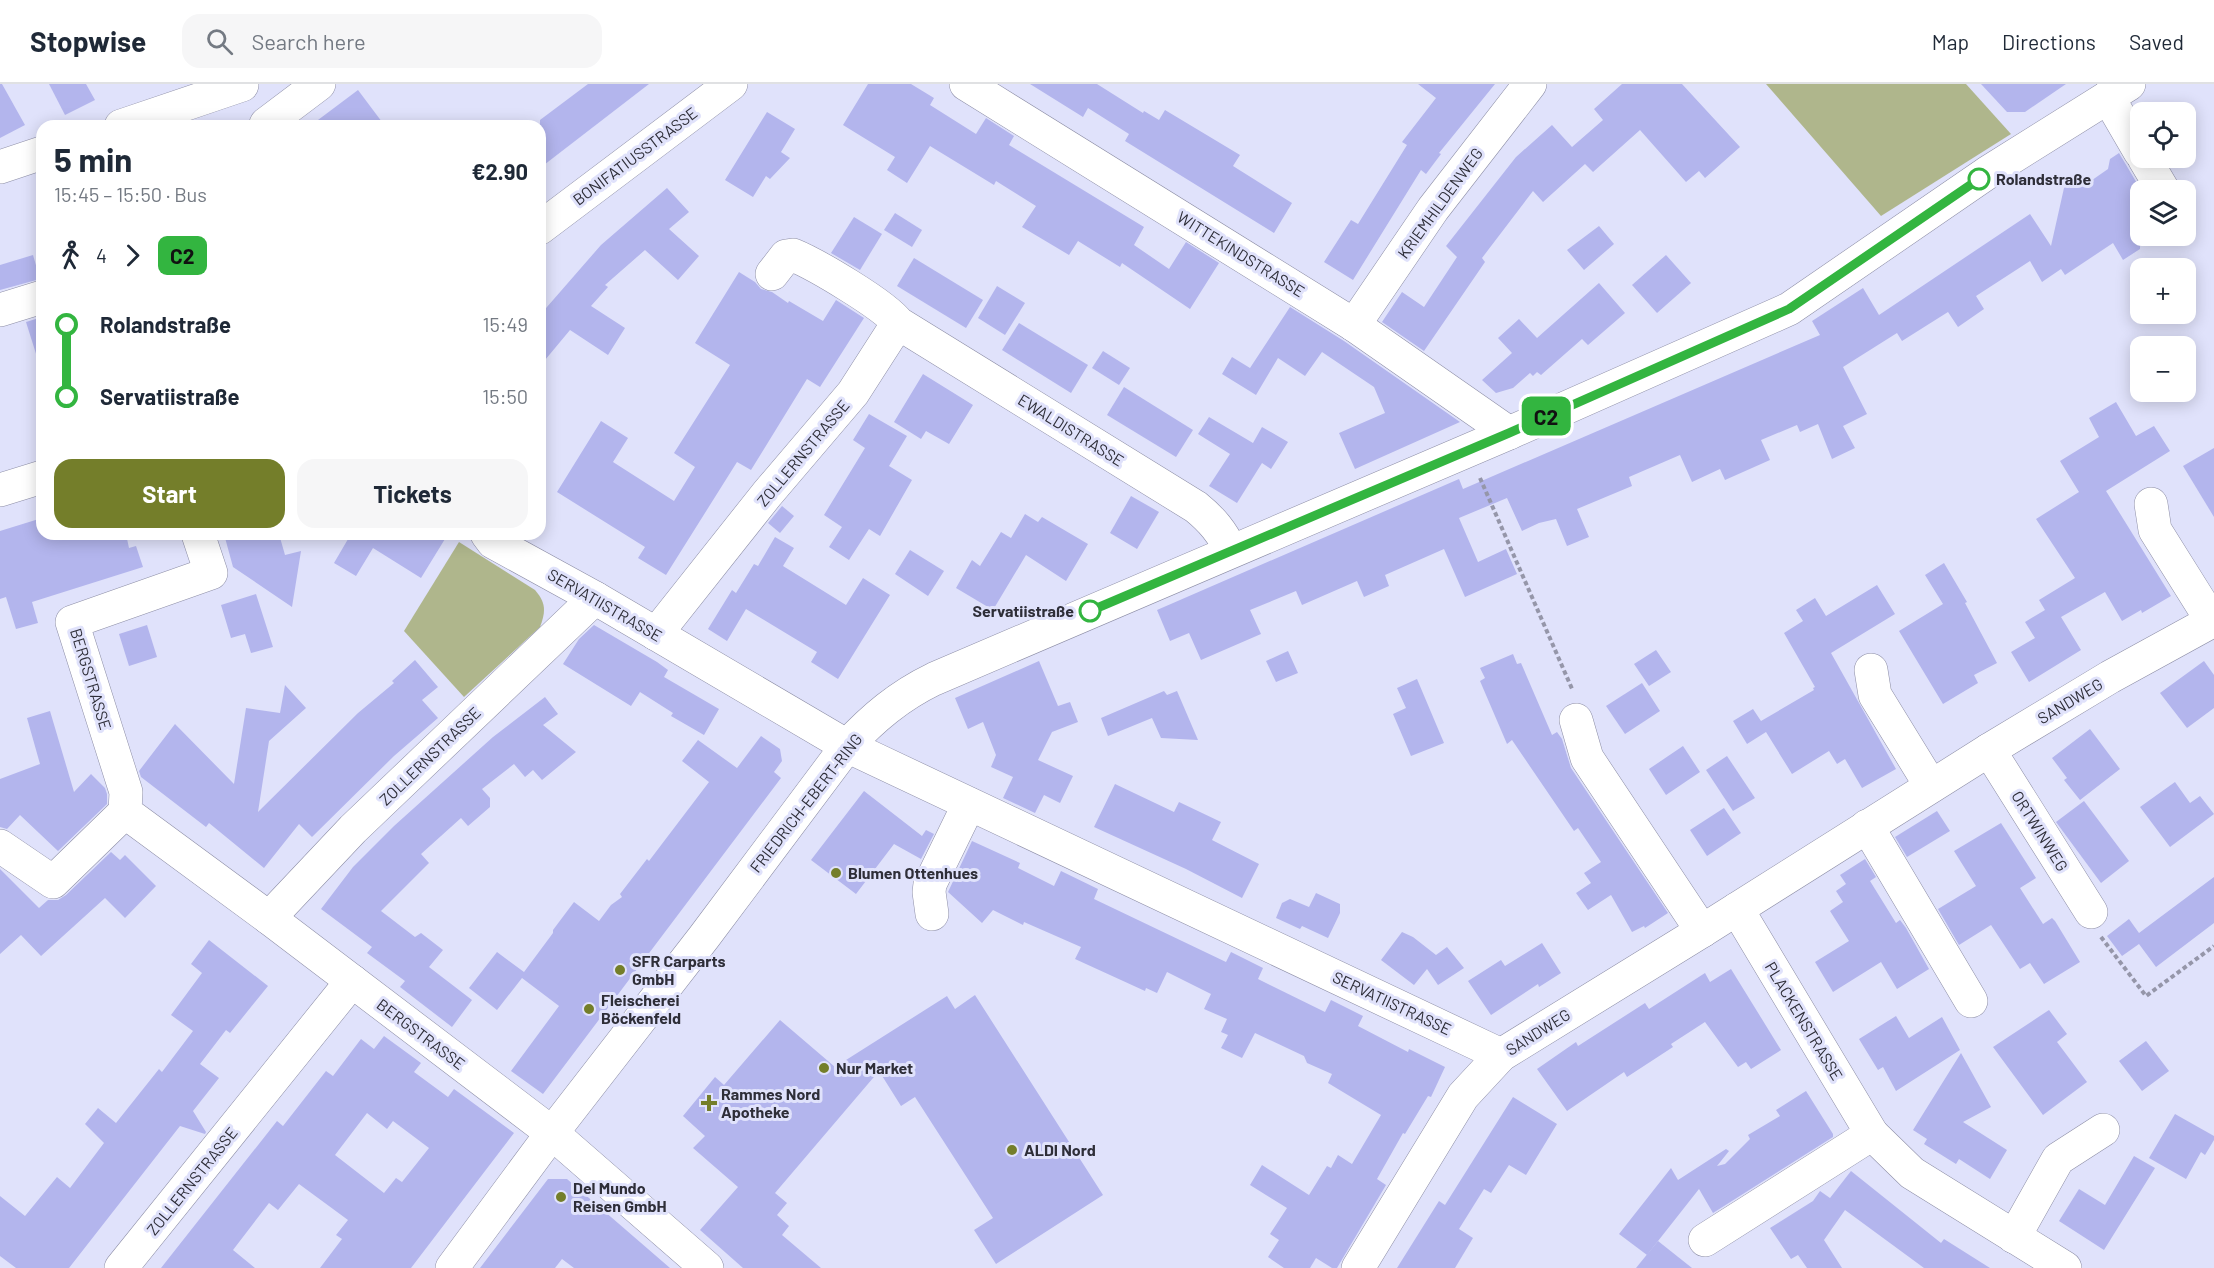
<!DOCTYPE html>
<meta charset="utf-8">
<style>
body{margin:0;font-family:Barlow,sans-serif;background:#f6f6f7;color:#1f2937;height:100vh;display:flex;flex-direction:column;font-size:22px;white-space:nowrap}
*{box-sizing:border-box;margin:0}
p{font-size:20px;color:#747a83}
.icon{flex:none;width:33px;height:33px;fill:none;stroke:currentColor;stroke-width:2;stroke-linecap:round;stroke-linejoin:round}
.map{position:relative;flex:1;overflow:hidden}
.panel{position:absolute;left:36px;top:36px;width:510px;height:420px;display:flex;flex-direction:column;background:#fff;border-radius:18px;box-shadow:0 3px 15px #0003}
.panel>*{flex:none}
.badge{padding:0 12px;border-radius:9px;font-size:21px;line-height:39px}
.tools{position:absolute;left:2130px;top:18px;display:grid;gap:12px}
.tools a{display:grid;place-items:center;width:66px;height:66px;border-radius:12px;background:#fff;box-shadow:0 3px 15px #0003;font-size:30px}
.map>.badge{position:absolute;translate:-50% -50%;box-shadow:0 0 0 3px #fff}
.legs{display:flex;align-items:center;gap:9px;height:66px;padding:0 18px;font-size:20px}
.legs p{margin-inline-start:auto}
.overview{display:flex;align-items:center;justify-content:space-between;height:102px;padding:0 18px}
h1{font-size:33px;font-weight:700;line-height:45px}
.action{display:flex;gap:12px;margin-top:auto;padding:12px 18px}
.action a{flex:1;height:69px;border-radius:18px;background:#747e2a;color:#fff;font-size:24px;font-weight:700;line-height:69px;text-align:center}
.action a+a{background:#f6f6f7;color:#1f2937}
ul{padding:0 18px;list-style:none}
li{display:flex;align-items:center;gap:21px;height:72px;font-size:22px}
li i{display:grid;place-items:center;width:9px;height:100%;margin:0 8px;background:currentColor}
li i::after{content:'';width:15px;height:15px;margin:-8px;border:4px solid;border-radius:50%;background:#fff}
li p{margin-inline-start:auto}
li:first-child i{background:linear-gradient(#0000 50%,currentColor 0)}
li:last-child i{background:linear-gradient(currentColor 50%,#0000 0)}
header{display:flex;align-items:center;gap:36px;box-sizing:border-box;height:84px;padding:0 30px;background:#fff;border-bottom:2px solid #e0e1e3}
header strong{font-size:28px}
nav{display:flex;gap:33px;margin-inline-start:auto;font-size:21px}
.search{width:420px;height:54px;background:#f6f6f7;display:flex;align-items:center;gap:15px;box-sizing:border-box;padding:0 21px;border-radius:18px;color:#747a83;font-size:22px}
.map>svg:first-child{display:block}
.green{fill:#afb68c}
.building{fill:#b3b5ed;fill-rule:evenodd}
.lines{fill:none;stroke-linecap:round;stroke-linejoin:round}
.minor-casing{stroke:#8d8ea6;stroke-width:34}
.path{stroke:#9596a9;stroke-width:4;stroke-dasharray:4.5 3;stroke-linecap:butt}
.minor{stroke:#fff;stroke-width:33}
.line-1-casing{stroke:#fff;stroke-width:14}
.line-1{stroke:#33b540;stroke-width:9}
.stop-1-dot{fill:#fff;stroke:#33b540;stroke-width:3}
.poi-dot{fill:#747e2a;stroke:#e0e2fb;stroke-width:2}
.labels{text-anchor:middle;stroke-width:6;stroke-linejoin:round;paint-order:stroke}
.street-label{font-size:16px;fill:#2e2e38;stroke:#e0e2fb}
.stop-label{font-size:16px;font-weight:bold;fill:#2e2e38;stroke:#e0e2fb;text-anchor:start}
.poi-label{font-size:16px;font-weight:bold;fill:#2e2e38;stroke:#e0e2fb;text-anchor:start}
</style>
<header>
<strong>Stopwise</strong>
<div class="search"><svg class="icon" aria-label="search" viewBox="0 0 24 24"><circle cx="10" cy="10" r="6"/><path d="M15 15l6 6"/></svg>Search here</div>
<nav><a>Map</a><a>Directions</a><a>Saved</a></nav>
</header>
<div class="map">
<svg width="2214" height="1184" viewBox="0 0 2214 1184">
<rect width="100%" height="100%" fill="#e0e2fb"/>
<g class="green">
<path d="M1766,0H1966L2011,50L1881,132Z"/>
<path d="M459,458L535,506C546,519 546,527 540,543L464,613L404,547Z"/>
</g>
<g class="building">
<path d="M0,0H2L25,41L0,54Z"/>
<path d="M49,0H86L95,16L65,31Z"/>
<path d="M588,0H649L540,84V36Z"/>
<path d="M868,0H911L934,14L930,21L976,50L986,34L1014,52L1009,61L1144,143L1134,161L1169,185L1186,158L1219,179L1190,225L1122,179L1120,183L1078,157L1069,171L1022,143L1036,122L996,97L994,101L930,62L907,99L887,86L895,73L843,41Z"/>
<path d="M1030,0H1097L1143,29L1144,27L1159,36L1165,26L1240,71L1233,82L1292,119L1274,149L1125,57L1129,50L1088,24L1083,33Z"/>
<path d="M1418,0H1495L1439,69L1441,70L1426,90L1421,86L1353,196L1324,178L1351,136L1358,140L1407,61L1402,58L1436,14Z"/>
<path d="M1622,0H1682L1740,63L1705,94L1699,87L1686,98L1640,46L1593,88L1585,80L1543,118L1533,107L1482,174L1485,178L1424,267L1382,238L1402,208L1424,223L1457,173L1446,162L1516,73L1552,41L1572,63L1603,36L1594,25Z"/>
<path d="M1981,0H2066L2025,28H2007Z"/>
<path d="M358,6L385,42H310Z"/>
<path d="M767,28L795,45L781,68L790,74L770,95L766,92L753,113L725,96Z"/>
<path d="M2119,69L2141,106L2140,165L2123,176L2113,159L2065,191L2061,185L2042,198L2030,177L1976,212L1984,225L1958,243L1948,228L1902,257L1897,249L1843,283L1867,330L1843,342L1855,364L1832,375L1818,340L1800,348L1797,341L1761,356L1770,376L1725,396L1720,385L1692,398L1680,371L1629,393L1632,402L1577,425L1589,453L1567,462L1556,435L1539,439L1522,447L1507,414L1459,434L1478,478L1506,465L1517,490L1465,513L1444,465L1385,491L1389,502L1364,513L1357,497L1302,521L1296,507L1250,526L1261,550L1201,576L1189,549L1170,557L1157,526L1459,395L1463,405L1820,251L1812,237L1863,204L1879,231L2030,130L2051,162L2064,104L2074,98L2085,101L2108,85L2110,75Z"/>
<path d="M667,104L689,128L669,145L699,172L678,196L645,166L605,201L608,203L591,222L625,244L608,271L570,246L540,282V231L601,161Z"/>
<path d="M895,129L922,146L912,163L884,146Z"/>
<path d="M854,133L882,150L860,186L831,169Z"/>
<path d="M1599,142L1614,160L1584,186L1567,166Z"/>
<path d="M33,171L40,195L0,206V181Z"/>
<path d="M1666,171L1691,199L1657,229L1632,201Z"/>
<path d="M914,174L983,216L966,244L897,202Z"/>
<path d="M739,188L755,198L761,205L772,208L788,219L789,217L823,237L836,216L864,234L820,303L807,295L751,386L737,378L666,491L638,474L645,463L557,408L601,337L628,354L613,378L674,417L695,383L674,369L730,281L695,259Z"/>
<path d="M1599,199L1625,229L1588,261L1582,255L1541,291L1537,288L1533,292L1530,289L1513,304L1496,309L1482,296L1512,269L1498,254L1519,235L1537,254Z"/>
<path d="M997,202L1025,219L1005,251L978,234Z"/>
<path d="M1290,223L1344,257L1460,338L1355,385L1339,349L1385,329L1374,303L1322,268L1305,292L1278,274L1256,311L1222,290L1232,273L1250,284Z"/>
<path d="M42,233V273H37L26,238Z"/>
<path d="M1019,239L1088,281L1071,309L1002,266Z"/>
<path d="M1103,267L1130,284L1119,301L1092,284Z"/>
<path d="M923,290L973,321L949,360L926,347L921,355L894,338Z"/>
<path d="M1124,303L1193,346L1176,373L1107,331Z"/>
<path d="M2116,318L2136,352L2154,342L2170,367L2106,407L2171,512L2142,529L2141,526L2122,537L2105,508L2061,533L2081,566L2029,598L2011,568L2035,554L2025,538L2045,526L2039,516L2075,494L2036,435L2079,408L2060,377L2099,353L2089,334Z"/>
<path d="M869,330L907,352L889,382L912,396L880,452L869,445L849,476L829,463L842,443L824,431L865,364L853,356Z"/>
<path d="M1209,333L1253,359L1262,343L1288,358L1271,385L1262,379L1237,419L1209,402L1230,370L1198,350Z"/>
<path d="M2214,364V433L2183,382Z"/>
<path d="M1131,412L1159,428L1137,465L1110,449Z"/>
<path d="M782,422L794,432L780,449L768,439Z"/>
<path d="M1025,430L1038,438L1042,433L1088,460L1066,497L1026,471L993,526L956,504L972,476L980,482L1001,448L1011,454Z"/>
<path d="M42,434V450H126L129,464L136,462L143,483L32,518L38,539L16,545L6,513L0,515V447Z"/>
<path d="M224,450H279L285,471L301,467L292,523L233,483Z"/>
<path d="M351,450H448L421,494L373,464L356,492L334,479Z"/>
<path d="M775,453L794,464L783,482L846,521L863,494L890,511L838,595L811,578L817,568L746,525L727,557L708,545L732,506L736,509L754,480L758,482Z"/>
<path d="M910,466L944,487L928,512L895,490Z"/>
<path d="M1944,479L1967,518L1965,519L1997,579L1974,591L1978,599L1943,620L1899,547L1943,520L1925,491Z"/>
<path d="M1877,501L1895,530L1831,569L1896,685L1862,704L1845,675L1837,680L1829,667L1792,690L1766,648L1747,660L1733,637L1753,625L1761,637L1814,606L1813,604L1815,603L1784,549L1803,537L1796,526L1815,514L1826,532Z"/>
<path d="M256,510L273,563L251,569L245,550L231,554L221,521Z"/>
<path d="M147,541L157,573L129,582L119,550Z"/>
<path d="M594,541L657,578L668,586L664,593L719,625L704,651L671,632L673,629L640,608L631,622L563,580L579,555Z"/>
<path d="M1656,566L1671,588L1649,602L1634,580Z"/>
<path d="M1288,567L1298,589L1276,598L1266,577Z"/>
<path d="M1513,570L1517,580L1521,579L1552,651L1557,648L1562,655L1571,684L1668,829L1645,844L1644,842L1632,848L1611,811L1588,826L1576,809L1591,799L1584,789L1601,778L1578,744L1574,747L1559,725L1512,656L1507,660L1480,597L1485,594L1480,584Z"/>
<path d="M415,576L438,603L422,616L438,634L394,672L312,753L299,740L264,784L209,739L206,743L141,693L139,687L175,640L234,700L246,624L280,629L285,601L306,624L269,657L258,728L358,629L394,599L392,597Z"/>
<path d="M1039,577L1058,622L1070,618L1078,638L1052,648L1038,676L1073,692L1060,719L1044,711L1035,729L1003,714L1013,693L991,683L996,671L983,638L968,645L955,614Z"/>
<path d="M2204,577L2214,591V624L2187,644L2160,609Z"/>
<path d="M1417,595L1444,659L1411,672L1393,630L1406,624L1397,604Z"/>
<path d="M1642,599L1660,627L1625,650L1606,622Z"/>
<path d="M1164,607L1167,611L1177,607L1198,656L1161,654L1152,634L1108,652L1101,634Z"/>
<path d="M545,613L558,630L543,641L576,668L542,696L533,686L525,693L514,680L482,705L490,714V723L468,742L461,734L421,770L429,779L381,827L415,853L421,849L443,866L429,883L472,916L452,943L400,903L405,897L367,869L372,863L321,825L353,783L394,742L493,653Z"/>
<path d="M50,627L74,708L91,690L105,704L107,710V720L58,767L20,731L7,745L0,743V695L40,680L27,634Z"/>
<path d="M2090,645L2120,685L2080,716L2064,696L2067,694L2052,674Z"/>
<path d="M761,652L780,665L782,677L774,688L781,694L543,1010L511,987L559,922L522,894L497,926L469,904L497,868L524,888L553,849V846L574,818L599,837L611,821L622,813L620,810L647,775L649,777L709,698L682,677L698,656L737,684Z"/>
<path d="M1683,662L1700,688L1666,711L1649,685Z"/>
<path d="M1727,672L1755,714L1733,727L1706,686Z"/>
<path d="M2175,698L2190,719L2200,712L2214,730L2170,763L2140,723Z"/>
<path d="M1115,700L1174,728L1179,718L1221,738L1212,756L1259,780L1242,814L1186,785L1094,743Z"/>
<path d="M864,707L922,752L926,746L934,750L921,775L894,760L856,810L811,776Z"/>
<path d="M2084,717L2129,777L2101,799L2056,738Z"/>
<path d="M1724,724L1741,749L1707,772L1690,746Z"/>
<path d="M1937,727L1950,747L1907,773L1895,753Z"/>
<path d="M2001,739L2036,794L2020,804L2043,840L2052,834L2055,837L2080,878L2044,900L2030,879L2020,885L1991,841L1959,861L1938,825L1976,802L1954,767Z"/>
<path d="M972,757L1020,779L1018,784L1054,802L1061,787L1098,805L1094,815L1226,878L1231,868L1263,884L1258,895L1325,928L1331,916L1363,932L1358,942L1408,968L1409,965L1445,983L1431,1013L1428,1012L1405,1050L1403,1049L1377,1095L1386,1101L1337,1184H1332L1316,1174L1310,1184H1284L1268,1173L1279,1156L1270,1150L1287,1124L1250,1101L1262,1081L1309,1111L1327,1082L1331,1084L1338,1071L1352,1080L1381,1031L1328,999L1332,990L1307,979L1304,972L1255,949L1242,974L1221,964L1228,951L1221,948L1227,935L1204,925L1211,910L1167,888L1157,909L1146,904L1145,907L1075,875L1081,863L1024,838L1023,841L993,826L982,839L948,808Z"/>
<path d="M111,768L120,776L125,771L156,802L125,834L105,814L41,872L21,851L0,870V785L39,824L48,816H58L66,811Z"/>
<path d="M1865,775L1876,793L1870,797L1896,839L1900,836L1906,844L1929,885L1897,905L1881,878L1833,908L1815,878L1849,857L1830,827L1843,818L1836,807L1846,800L1840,791Z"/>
<path d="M2214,793V839L2156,883L2139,860L2122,872L2107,852L2129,835L2139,849Z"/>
<path d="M1316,809L1340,820V829L1328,854L1302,842L1300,845L1276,834L1282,819L1290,815L1309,823Z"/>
<path d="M1402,848L1413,853L1436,871L1447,863L1464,884L1438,901L1427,885L1414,901L1381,876Z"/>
<path d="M209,856L268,902L230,949L226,946L200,980L219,994L193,1027L206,1048L205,1050L180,1042L69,1184H16L0,1172V1112L25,1132L57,1093L70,1104L104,1059L85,1040L98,1024L116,1039L159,985L162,988L193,947L171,931L202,889L191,880Z"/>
<path d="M1542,859L1561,889L1539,903L1538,900L1491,931L1468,897L1501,876L1505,882Z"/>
<path d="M1731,885L1781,966L1751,985L1746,978L1738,983L1705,938L1671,960L1673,963L1627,993L1624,988L1567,1027L1537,985L1576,958L1578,962L1645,919L1649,925L1705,889L1710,898Z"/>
<path d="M975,911L1103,1111L996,1180L974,1146L993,1134L915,1013L901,1022L879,987L775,1109L787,1119L777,1131L789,1142L782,1151L821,1184H743L700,1146L738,1103L693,1064L705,1052L683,1032L715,993L724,1001L780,936L835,983L947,912L955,925Z"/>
<path d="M2049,926L2067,950L2057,958L2087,998L2043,1031L1993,963Z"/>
<path d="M1896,932L1909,954L1942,933L1960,966L1896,1007L1883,983L1878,986L1859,955Z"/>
<path d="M384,952L421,979L414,988L448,1013L454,1005L514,1049L411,1184H320L342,1155L336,1151L348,1136L299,1100L278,1126L269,1119L233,1166L255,1184H161L277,1037L283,1042L326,987L333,992L361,955L374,965ZM367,1029L387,1045L393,1037L429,1064L402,1098L396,1094L384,1109L335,1071Z"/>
<path d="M2146,957L2169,987L2142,1007L2119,977Z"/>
<path d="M1961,969L1991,1023L1963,1038L2007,1066L1990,1095L1959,1075L1956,1080L1924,1060L1927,1055L1913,1046Z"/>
<path d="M1806,1007L1833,1050V1053L1713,1129L1699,1105L1647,1171L1619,1150L1671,1084L1678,1096L1726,1065L1729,1067L1717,1082L1725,1080L1750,1055L1748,1051L1780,1032L1776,1026Z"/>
<path d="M1513,1013L1557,1040L1526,1091L1509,1081L1491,1109L1484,1105L1459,1145L1473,1154L1455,1184H1397L1439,1117L1445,1121Z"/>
<path d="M2175,1030L2214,1052V1056L2205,1071L2201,1068L2186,1095L2149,1074Z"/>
<path d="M2134,1072L2155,1084L2104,1166L2059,1137L2079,1105L2105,1121Z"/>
<path d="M1851,1087L1941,1159L1944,1155L1990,1184H1924L1845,1126L1824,1156L1842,1184H1807L1798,1171L1791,1175L1770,1144L1813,1117L1820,1107L1830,1114Z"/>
<path d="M548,1095H567L670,1184H574L562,1175L555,1184H480Z"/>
<path d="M1658,1157L1692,1184H1636Z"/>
</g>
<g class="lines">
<g class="minor-casing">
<g id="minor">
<path d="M966,0L1354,241L1509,349"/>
<path d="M2108,13L2140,68"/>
<path d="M266,40L319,0"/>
<path d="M121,42L242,1"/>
<path d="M2144,74L2163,106"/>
<path d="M0,83L42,69"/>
<path d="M540,144L731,0"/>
<path d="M772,190L786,172L793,171C815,180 885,221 898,239L1196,423C1212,436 1222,448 1231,467"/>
<path d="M0,226L42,213"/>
<path d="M1354,241L1433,125L1530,0"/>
<path d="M0,406L42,393"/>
<path d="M2151,420L2155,446L2212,537"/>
<path d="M198,450L211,489L72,538L126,708L125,728L269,834L552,1049L707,1184"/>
<path d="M487,450L493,458L595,514L847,662L1501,971"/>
<path d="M656,550L767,410L853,309L898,239"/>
<path d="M1871,586L1875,611L1931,702"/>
<path d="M1576,636L1587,674L1702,847"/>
<path d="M1989,666L2091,828"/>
<path d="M1867,742L1971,917"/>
<path d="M0,762L53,798L125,728"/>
<path d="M1737,825L1872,1050L1912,1089L2065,1184"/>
<path d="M932,830L929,808L930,800L969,720"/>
<path d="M269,834L353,745L595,514"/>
<path d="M2014,1153L2058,1075L2103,1046"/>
<path d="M1705,1156L1872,1050"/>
<path d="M121,1184L352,897"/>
<path d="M452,1184L552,1049L704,853L847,662C873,634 899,612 934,595L1509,349L1789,225L1987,89L2129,0"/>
<path d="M1358,1184L1463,1012L1501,971L1702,847L1989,666L2110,593L2214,536"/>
</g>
</g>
<g class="path">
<path d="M1480,394L1573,607"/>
<path d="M2101,853L2146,912L2214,862"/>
</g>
<use href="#minor" class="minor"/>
</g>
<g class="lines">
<g class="line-1-casing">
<path id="line-1" d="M1090,527L1509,349L1789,225L1979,95"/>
</g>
<use href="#line-1" class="line-1"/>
</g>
<g class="stop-1-dot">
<circle cx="1979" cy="95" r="10"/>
<circle cx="1090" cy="527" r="10"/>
</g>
<g class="poi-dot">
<circle cx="836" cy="789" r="6"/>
<circle cx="620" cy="886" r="6"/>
<circle cx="589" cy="925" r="6"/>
<circle cx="824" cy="984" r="6"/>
<path d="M706 1010h6v6h6v6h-6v6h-6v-6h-6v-6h6z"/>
<circle cx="1012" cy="1066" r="6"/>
<circle cx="561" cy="1113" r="6"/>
</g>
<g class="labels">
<g class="street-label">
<text transform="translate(635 72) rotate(-37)" y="6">BONIFATIUSSTRASSE</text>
<text transform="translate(1440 119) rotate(-54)" y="6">KRIEMHILDENWEG</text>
<text transform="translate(1241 170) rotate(32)" y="6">WITTEKINDSTRASSE</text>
<text transform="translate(1071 346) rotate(32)" y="6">EWALDISTRASSE</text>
<text transform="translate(803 369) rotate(-50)" y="6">ZOLLERNSTRASSE</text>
<text transform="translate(605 521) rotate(30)" y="6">SERVATIISTRASSE</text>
<text transform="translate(91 595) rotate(73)" y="6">BERGSTRASSE</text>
<text transform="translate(2070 617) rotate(-31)" y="6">SANDWEG</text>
<text transform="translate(430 672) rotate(-44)" y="6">ZOLLERNSTRASSE</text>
<text transform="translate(806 719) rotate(-52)" y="6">FRIEDRICH-EBERT-RING</text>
<text transform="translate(2040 747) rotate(58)" y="6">ORTWINWEG</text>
<text transform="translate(1392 919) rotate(25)" y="6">SERVATIISTRASSE</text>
<text transform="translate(1804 937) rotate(59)" y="6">PLACKENSTRASSE</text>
<text transform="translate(1538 948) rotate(-32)" y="6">SANDWEG</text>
<text transform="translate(421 950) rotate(37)" y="6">BERGSTRASSE</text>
<text transform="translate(192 1097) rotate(-51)" y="6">ZOLLERNSTRASSE</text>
</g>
<g class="stop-label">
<text x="1996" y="101">Rolandstraße</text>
<text x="1074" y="533" text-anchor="end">Servatiistraße</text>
</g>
<g class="poi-label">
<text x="848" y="795">Blumen Ottenhues</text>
<text x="632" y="883">SFR Carparts<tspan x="632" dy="18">GmbH</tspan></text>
<text x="601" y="922">Fleischerei<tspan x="601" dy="18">Böckenfeld</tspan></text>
<text x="836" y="990">Nur Market</text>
<text x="721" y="1016">Rammes Nord<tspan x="721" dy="18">Apotheke</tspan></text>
<text x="1024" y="1072">ALDI Nord</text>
<text x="573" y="1110">Del Mundo<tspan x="573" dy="18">Reisen GmbH</tspan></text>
</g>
</g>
</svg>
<div class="tools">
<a><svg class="icon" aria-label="locate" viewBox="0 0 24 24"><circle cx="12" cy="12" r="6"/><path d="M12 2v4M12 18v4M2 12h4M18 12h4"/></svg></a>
<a><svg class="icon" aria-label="layers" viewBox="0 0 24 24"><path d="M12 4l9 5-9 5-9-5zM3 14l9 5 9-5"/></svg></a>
<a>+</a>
<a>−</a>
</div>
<b class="badge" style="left:1546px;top:332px;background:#33b540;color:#111">C2</b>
<section class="panel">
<div class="overview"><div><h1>5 min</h1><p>15:45 – 15:50 · Bus</p></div><b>€2.90</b></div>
<div class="legs"><svg class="icon" aria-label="walk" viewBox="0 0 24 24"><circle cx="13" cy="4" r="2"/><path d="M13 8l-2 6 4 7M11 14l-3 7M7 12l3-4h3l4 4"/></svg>4<svg class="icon" aria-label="forward" viewBox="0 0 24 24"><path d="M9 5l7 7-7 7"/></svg><b class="badge" style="background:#33b540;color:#111">C2</b></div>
<ul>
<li><i style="color:#33b540"></i><b>Rolandstraße</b><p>15:49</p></li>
<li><i style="color:#33b540"></i><b>Servatiistraße</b><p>15:50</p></li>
</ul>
<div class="action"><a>Start</a><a>Tickets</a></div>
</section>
</div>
